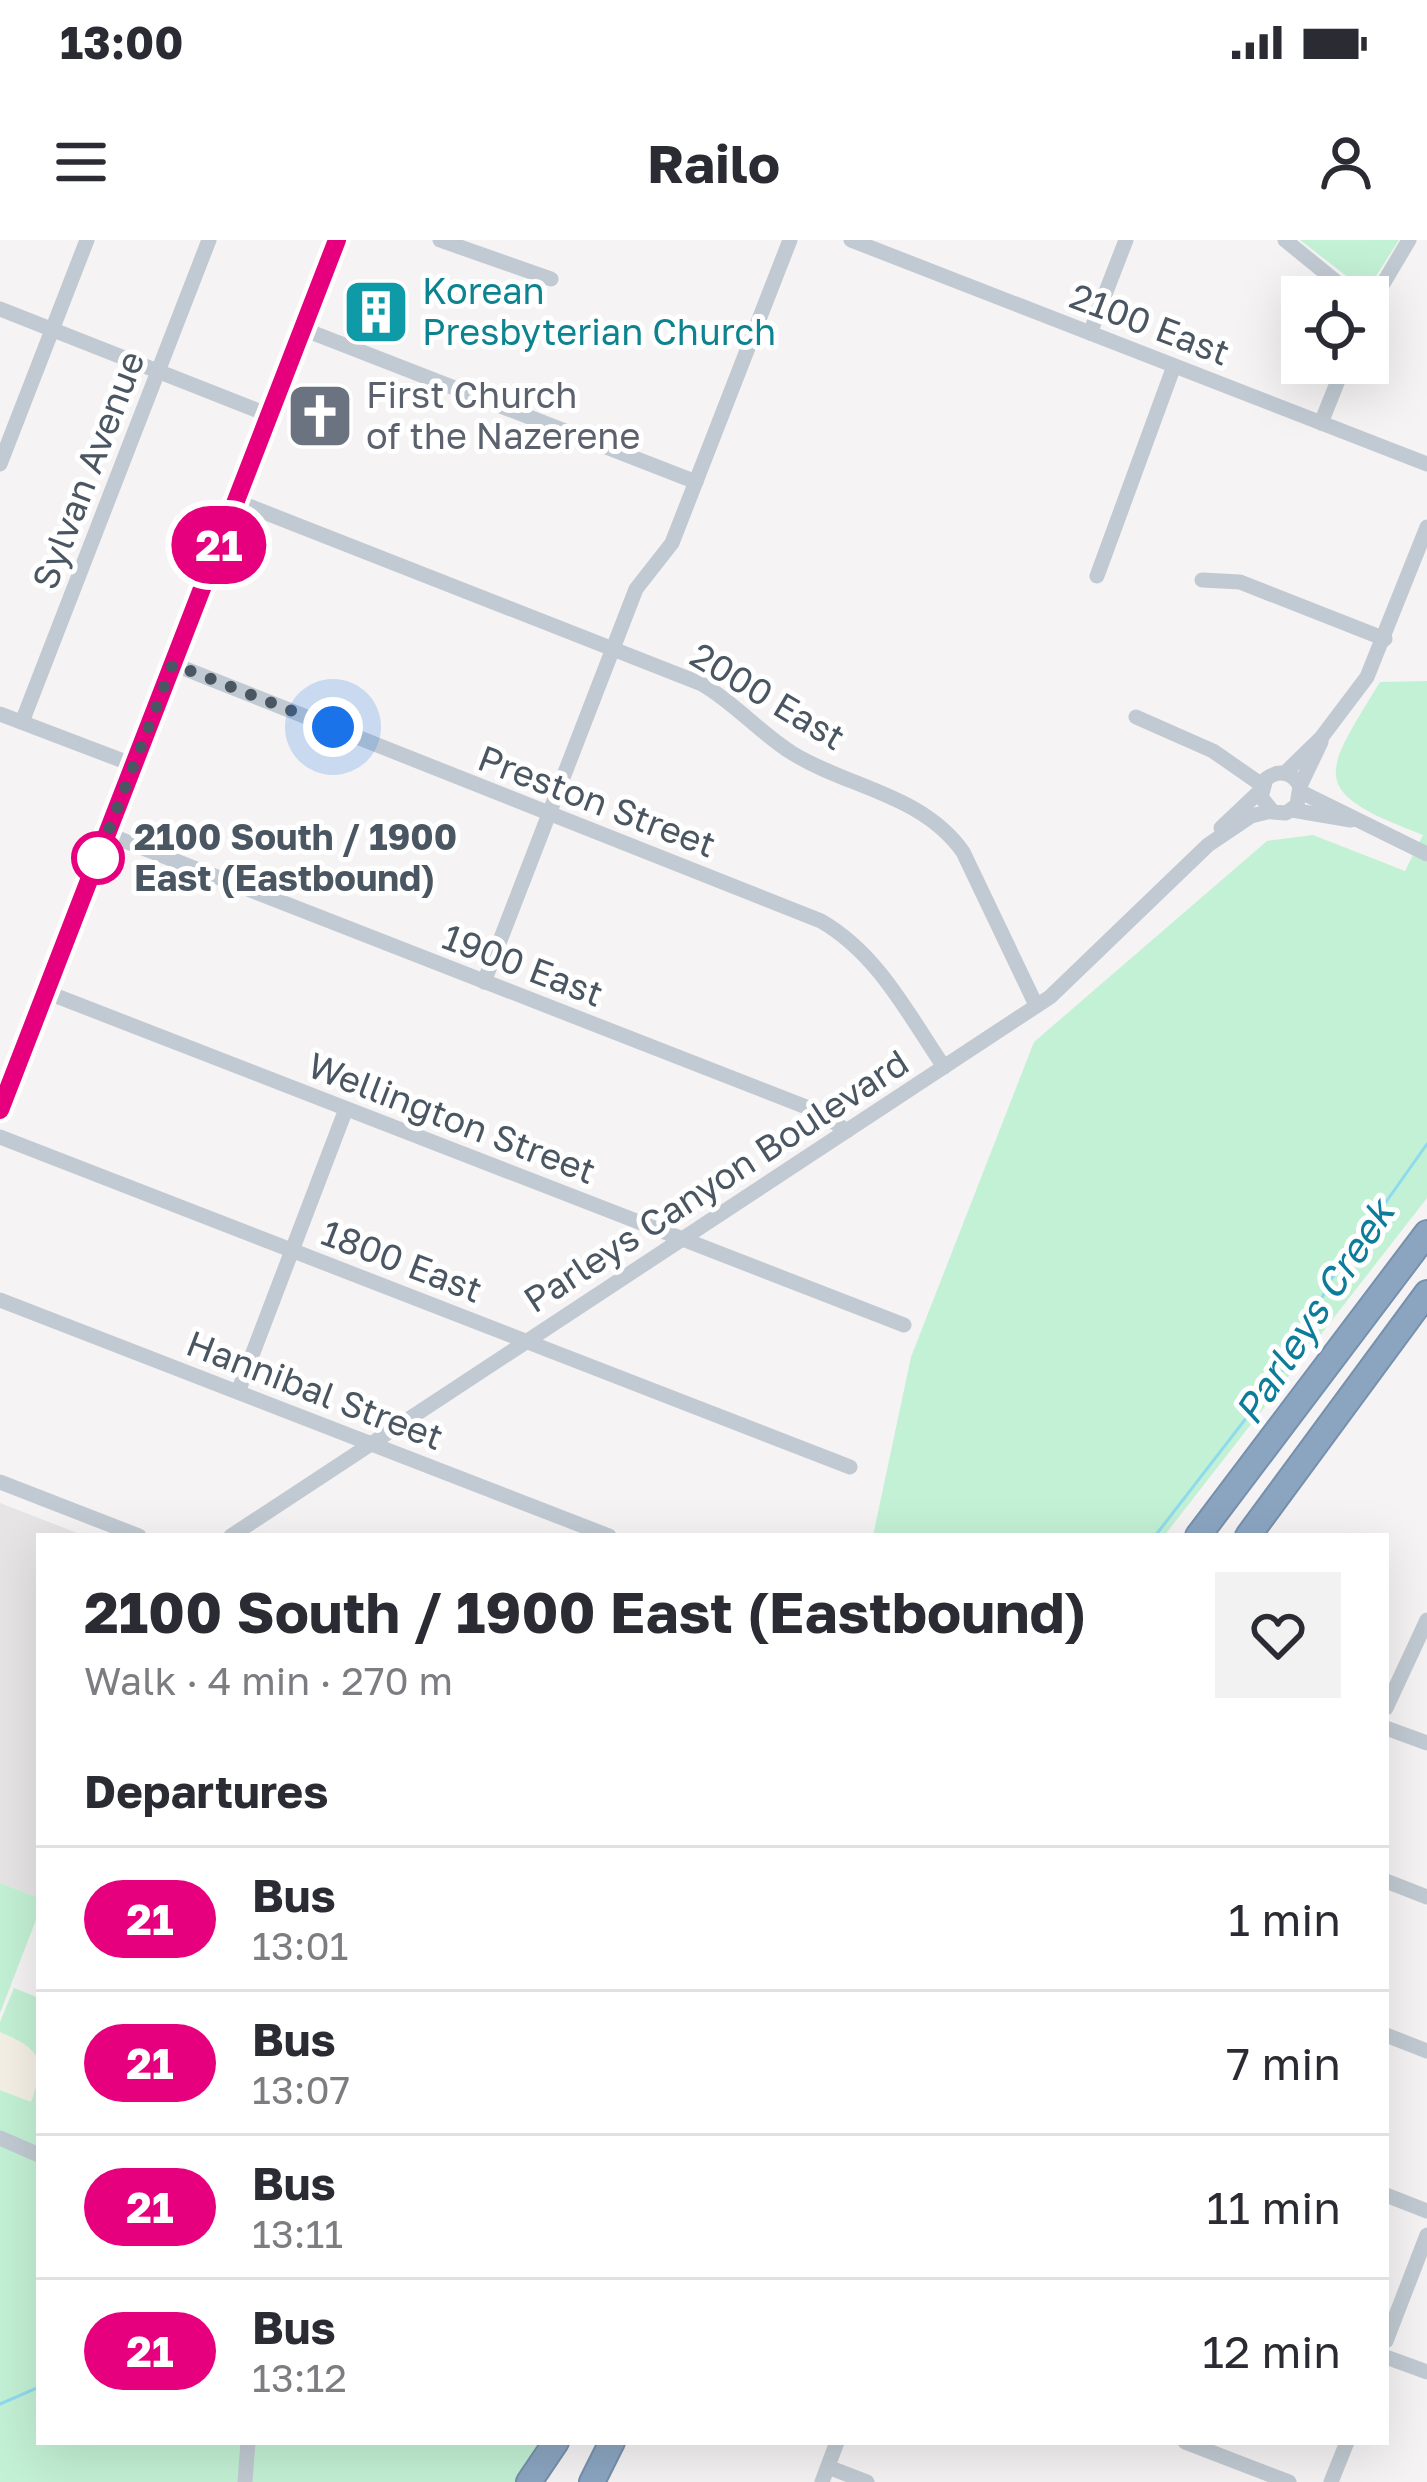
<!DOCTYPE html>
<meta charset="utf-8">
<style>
body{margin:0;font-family:"Golos Text",sans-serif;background:#f2f2f3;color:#2b2b33;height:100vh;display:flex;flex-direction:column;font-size:45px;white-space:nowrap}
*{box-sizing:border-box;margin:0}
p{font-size:39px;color:#7c7c81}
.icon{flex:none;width:66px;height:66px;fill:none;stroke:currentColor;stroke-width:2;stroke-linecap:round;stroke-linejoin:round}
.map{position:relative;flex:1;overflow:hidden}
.side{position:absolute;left:36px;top:1293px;width:1353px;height:912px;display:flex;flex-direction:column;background:#fff;border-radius:0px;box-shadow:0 12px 48px #0002}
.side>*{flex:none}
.badge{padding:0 24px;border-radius:39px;font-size:42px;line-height:78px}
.controls{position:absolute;left:1281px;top:36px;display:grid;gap:24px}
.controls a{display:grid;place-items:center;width:108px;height:108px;border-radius:0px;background:#fff;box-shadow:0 12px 48px #0002;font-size:60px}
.you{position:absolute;width:60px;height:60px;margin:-30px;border:9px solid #fff;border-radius:50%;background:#1a73e8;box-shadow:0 0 0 18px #1a73e833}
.map>.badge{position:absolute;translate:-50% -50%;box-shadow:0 0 0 6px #fff}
h2{padding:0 48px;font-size:45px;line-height:108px}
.round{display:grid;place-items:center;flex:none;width:126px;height:126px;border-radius:0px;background:#f2f2f3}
.summary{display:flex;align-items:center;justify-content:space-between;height:204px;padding:0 48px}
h1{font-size:57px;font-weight:700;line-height:90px}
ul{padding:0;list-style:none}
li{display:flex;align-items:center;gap:36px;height:144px;padding:0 48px;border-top:3px solid #e1e1e2}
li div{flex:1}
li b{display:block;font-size:45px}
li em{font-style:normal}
li .badge{min-width:132px;font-weight:700;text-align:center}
.status{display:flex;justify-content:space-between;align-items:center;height:84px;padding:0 60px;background:#fff;direction:ltr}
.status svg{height:33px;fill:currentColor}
header{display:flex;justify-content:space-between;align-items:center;height:156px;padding:0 48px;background:#fff;font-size:54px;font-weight:700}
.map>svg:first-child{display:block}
.education{fill:#e6e4e5}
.green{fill:#c3f1d5}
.sand{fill:#f5f0e5}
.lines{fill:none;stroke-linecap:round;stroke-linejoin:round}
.stream{stroke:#90daee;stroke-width:3}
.highway-casing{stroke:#7690ad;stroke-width:28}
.minor{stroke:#c1cad2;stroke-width:15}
.major{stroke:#b3c2d1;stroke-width:21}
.highway{stroke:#8ba5c1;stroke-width:24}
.line-casing{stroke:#fff;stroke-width:27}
.line{stroke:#e6007e;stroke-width:18}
.walk{stroke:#4a5661;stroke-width:12;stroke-dasharray:0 21.6}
.stop-dot{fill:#fff;stroke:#e6007e;stroke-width:6}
.labels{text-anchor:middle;stroke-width:10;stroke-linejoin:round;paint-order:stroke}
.culture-label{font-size:36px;fill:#0d838f;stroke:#fff;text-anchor:start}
.street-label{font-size:36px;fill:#4a5661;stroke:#fff}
.worship-label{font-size:36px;fill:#5b616d;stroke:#fff;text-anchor:start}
.stop-label{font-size:36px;font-weight:bold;fill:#4a5661;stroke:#fff;text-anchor:start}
.water-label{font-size:39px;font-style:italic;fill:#0c7c9b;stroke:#fff}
</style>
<div class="status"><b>13:00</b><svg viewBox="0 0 49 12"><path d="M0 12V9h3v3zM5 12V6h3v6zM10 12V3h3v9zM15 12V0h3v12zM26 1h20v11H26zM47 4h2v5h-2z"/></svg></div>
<header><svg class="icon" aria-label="menu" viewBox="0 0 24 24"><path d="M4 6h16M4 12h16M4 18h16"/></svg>Railo<svg class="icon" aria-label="person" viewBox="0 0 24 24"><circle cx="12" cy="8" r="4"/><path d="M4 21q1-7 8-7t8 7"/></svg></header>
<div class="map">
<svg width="1427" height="2242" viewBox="0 0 1427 2242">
<rect width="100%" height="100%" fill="#f5f3f3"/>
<path class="education" d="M0,1263L85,1296H39V1658L0,1643Z"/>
<g class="green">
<path d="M1300,0H1399L1371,44L1362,48Z"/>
<path d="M1427,441V958L1164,1296H873L911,1117L1034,802L1267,601L1313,595L1405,631L1423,595C1307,551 1322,537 1380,442Z"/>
<path d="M0,1643L39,1658V1672L0,1773Z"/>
<path d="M14,1748L39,1758V2202H538L520,2242H0V1782Z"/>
</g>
<path class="sand" d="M0,1792C41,1810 46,1818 31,1862L0,1850Z"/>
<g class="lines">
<g class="stream">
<path d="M1155,1296L1295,1115L1330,1041L1427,904"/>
<path d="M0,2164L39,2147"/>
</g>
<g class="highway-casing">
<g id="highway">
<path d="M1198,1296L1427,993"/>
<path d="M1248,1296L1427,1053"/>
<path d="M529,2242L556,2202"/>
<path d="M592,2242L612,2202"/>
</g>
</g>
<g class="minor">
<path d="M440,0L551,39"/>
<path d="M851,0L1427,224"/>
<path d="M1285,0L1355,57"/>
<path d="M0,69L269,175"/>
<path d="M1368,69L1409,0"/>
<path d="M303,89L696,242"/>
<path d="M1090,93L1126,0"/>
<path d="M1321,183L1345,123"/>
<path d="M0,224L87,0"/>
<path d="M236,261L702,444C736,464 760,493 792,513C849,548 922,554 963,612L1036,765"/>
<path d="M1097,336L1174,126"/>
<path d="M1202,340L1240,342L1385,399"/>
<path d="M173,424L821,681C878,714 908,774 944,827"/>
<path d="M0,474L134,525"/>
<path d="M1136,477L1213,511L1262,545"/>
<path d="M22,482L209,0"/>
<path d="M1285,533L1321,498L1367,437L1427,287"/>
<path d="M1300,546C1292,532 1279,529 1266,539L1261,557L1273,572L1286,573L1297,565L1300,546L1321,502"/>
<path d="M1301,552L1427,614"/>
<path d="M1292,570L1351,580"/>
<path d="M1221,588L1260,551"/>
<path d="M107,594L819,872L847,891"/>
<path d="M484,742L636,349L672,303L790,0"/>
<path d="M46,752L904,1085"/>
<path d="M0,897L850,1227"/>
<path d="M0,1060L609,1296"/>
<path d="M238,1152L346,869"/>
<path d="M0,1242L139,1296"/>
<path d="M231,1296L1050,757L1208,605L1251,576L1271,571"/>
<path d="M1386,1468L1427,1380"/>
<path d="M1386,1488L1427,1503"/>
<path d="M1386,1641L1427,1657"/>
<path d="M1386,1795L1427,1811"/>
<path d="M0,1898L39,1915"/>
<path d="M1386,1955L1427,1971"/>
<path d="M1386,2101L1427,1995"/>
<path d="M1386,2117L1427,2132"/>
<path d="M1185,2202L1289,2242"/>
<path d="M828,2227L867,2242"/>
<path d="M245,2242L248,2202"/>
<path d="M822,2242L837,2202"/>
<path d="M1331,2242L1347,2202"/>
</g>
<path class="major" d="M0,870L337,0"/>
<use href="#highway" class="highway"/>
</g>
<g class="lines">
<g class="line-casing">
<path id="line" d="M0,870L337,0"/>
</g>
<use href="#line" class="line"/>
<path class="walk" d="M98,618L92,633L173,424L333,487"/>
</g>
<defs>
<g id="building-square" transform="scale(3.45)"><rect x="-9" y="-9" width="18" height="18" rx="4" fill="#0f9aa8" stroke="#fff"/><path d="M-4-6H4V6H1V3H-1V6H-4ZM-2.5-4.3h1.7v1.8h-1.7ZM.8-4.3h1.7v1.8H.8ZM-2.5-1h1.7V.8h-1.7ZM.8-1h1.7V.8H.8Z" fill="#fff"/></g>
<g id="church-square" transform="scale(3.45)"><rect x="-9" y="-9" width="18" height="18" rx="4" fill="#6b7280" stroke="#fff"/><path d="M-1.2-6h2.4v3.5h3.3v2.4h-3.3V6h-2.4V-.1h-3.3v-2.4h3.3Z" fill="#fff"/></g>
</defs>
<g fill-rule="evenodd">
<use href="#building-square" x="376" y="72"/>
<use href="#church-square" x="320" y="176"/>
</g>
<circle class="stop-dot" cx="98" cy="618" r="24"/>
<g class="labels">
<g class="culture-label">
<text x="422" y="64">Korean<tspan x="422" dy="41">Presbyterian Church</tspan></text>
</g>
<g class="street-label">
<text transform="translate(1150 84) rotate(21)" y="13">2100 East</text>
<text transform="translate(88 230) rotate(-69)" y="13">Sylvan Avenue</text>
<text transform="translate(768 456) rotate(31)" y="13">2000 East</text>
<text transform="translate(597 561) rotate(21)" y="13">Preston Street</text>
<text transform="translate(523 725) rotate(21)" y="13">1900 East</text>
<text transform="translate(452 878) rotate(21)" y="13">Wellington Street</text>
<text transform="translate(716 941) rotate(-33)" y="13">Parleys Canyon Boulevard</text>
<text transform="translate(402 1021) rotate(21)" y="13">1800 East</text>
<text transform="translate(315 1150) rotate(21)" y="13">Hannibal Street</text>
</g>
<g class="worship-label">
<text x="366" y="168">First Church<tspan x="366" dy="41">of the Nazerene</tspan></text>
</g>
<g class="stop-label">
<text x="134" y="610">2100 South / 1900<tspan x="134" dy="41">East (Eastbound)</tspan></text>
</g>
<g class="water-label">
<text transform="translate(1314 1072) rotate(-57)" y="14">Parleys Creek</text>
</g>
</g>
</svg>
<div class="controls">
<a><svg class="icon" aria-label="locate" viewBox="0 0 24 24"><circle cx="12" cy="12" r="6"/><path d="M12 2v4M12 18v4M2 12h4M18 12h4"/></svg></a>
</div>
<div class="you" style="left:333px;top:487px"></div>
<b class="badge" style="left:219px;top:305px;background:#e6007e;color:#fff">21</b>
<section class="side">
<div class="summary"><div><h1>2100 South / 1900 East (Eastbound)</h1><p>Walk · 4 min · 270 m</p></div><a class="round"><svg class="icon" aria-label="heart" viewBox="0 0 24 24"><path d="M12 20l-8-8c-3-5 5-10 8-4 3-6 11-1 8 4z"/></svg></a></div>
<h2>Departures</h2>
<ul>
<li><span class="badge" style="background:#e6007e;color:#fff">21</span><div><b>Bus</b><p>13:01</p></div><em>1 min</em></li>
<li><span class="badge" style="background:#e6007e;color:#fff">21</span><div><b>Bus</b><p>13:07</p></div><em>7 min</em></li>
<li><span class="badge" style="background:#e6007e;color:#fff">21</span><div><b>Bus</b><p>13:11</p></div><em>11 min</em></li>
<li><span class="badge" style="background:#e6007e;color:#fff">21</span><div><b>Bus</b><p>13:12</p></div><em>12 min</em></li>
</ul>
</section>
</div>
